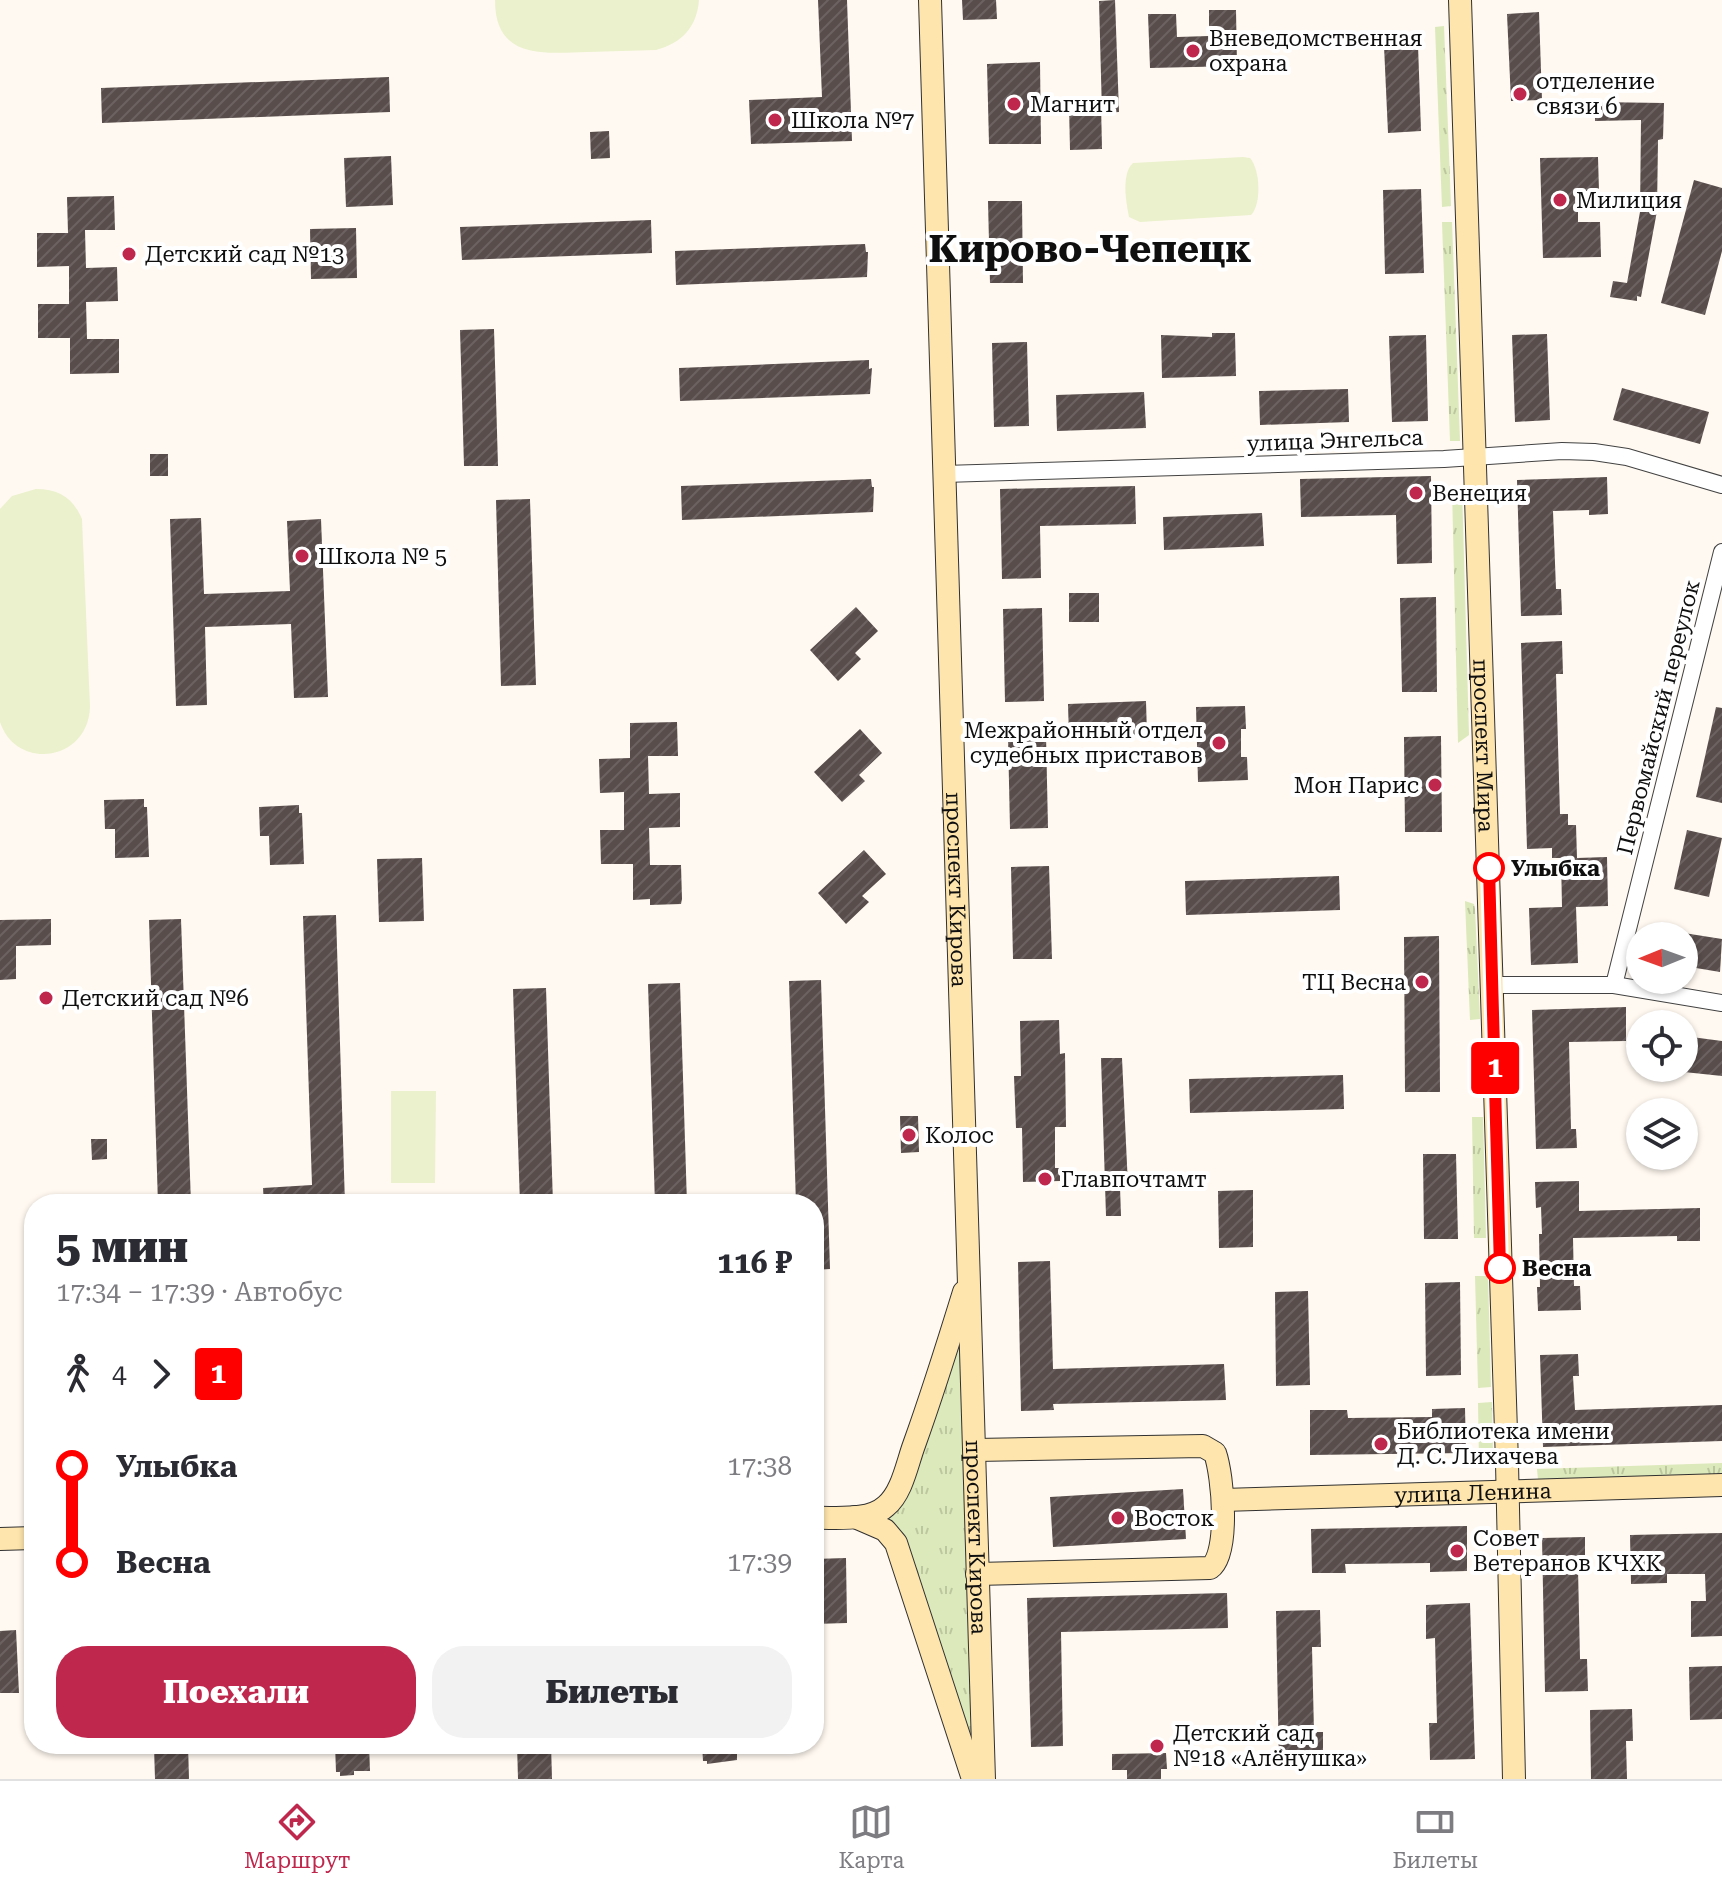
<!DOCTYPE html>
<html lang="ru">
<meta charset="utf-8">
<style>
body{margin:0;font-family:"Roboto Serif",serif;background:#f2f2f3;color:#2b2b33;height:100vh;display:flex;flex-direction:column;font-size:30px;white-space:nowrap}
*{box-sizing:border-box;margin:0}
p{font-size:26px;color:#7c7c81}
.icon{flex:none;width:44px;height:44px;fill:none;stroke:currentColor;stroke-width:2;stroke-linecap:round;stroke-linejoin:round}
.map{position:relative;flex:1;overflow:hidden}
.sheet{position:absolute;left:24px;top:1194px;width:800px;height:560px;display:flex;flex-direction:column;background:#fff;border-radius:32px;box-shadow:0 2px 6px #0004}
.sheet>*{flex:none}
.badge{padding:0 16px;border-radius:6px;font-size:28px;line-height:52px}
.needle{width:52px;rotate:269deg}
.tools{position:absolute;left:1626px;top:922px;display:grid;gap:16px}
.tools a{display:grid;place-items:center;width:72px;height:72px;border-radius:50%;background:#fff;box-shadow:0 2px 6px #0004;font-size:40px}
.map>.badge{position:absolute;translate:-50% -50%;box-shadow:0 0 0 4px #fff}
.legs{display:flex;align-items:center;gap:12px;height:88px;padding:0 32px;font-size:26px}
.legs p{margin-inline-start:auto}
.head{display:flex;align-items:center;justify-content:space-between;height:136px;padding:0 32px}
h1{font-size:44px;font-weight:800;line-height:60px}
.button{display:flex;gap:16px;margin-top:auto;padding:16px 32px}
.button a{flex:1;height:92px;border-radius:32px;background:#bf274d;color:#fff;font-size:32px;font-weight:800;line-height:92px;text-align:center}
.button a+a{background:#f2f2f3;color:#2b2b33}
ul{padding:0 32px;list-style:none}
li{display:flex;align-items:center;gap:28px;height:96px;font-size:30px}
li i{display:grid;place-items:center;width:12px;height:100%;margin:0 10px;background:currentColor}
li i::after{content:'';width:20px;height:20px;margin:-10px;border:6px solid;border-radius:50%;background:#fff}
li p{margin-inline-start:auto}
li:first-child i{background:linear-gradient(#0000 50%,currentColor 0)}
li:last-child i{background:linear-gradient(currentColor 50%,#0000 0)}
.tab-bar{display:flex;justify-content:space-around;align-items:center;height:112px;border-top:2px solid #e1e1e2;background:#fff;font-size:22px;color:#7c7c81}
.tab-bar a{display:grid;justify-items:center;gap:4px}
.tab-bar .on{color:#bf274d}
.map>svg:first-child{display:block}
.grass{fill:url(#grass-tufts)}
.pitch{fill:#ebf1cc}
.building{fill:url(#building-hatch)}
.lines{fill:none;stroke-linecap:round;stroke-linejoin:round}
.street-casing{stroke:#424242;stroke-width:18}
.secondary-casing{stroke:#313131;stroke-width:24}
.street{stroke:#fff;stroke-width:16}
.secondary{stroke:#fee5ad;stroke-width:22}
.line-1-casing{stroke:#fff;stroke-width:18}
.line-1{stroke:#f00;stroke-width:12}
.poi-dot{fill:#bf274d;stroke:#fff;stroke-width:3}
.stop-1-dot{fill:#fff;stroke:#f00;stroke-width:4}
.labels{text-anchor:middle;stroke-width:8;stroke-linejoin:round;paint-order:stroke}
.poi-label{font-size:22px;fill:#0f0f0f;stroke:#fff;text-anchor:start}
.street-label{font-size:22px;fill:#0f0f0f;stroke:#fff}
.stop-label{font-size:22px;font-weight:bold;fill:#0f0f0f;stroke:#fff;text-anchor:start}
.town-label{font-size:38px;font-weight:bold;fill:#0f0f0f;stroke:#fff}
</style>
<div class="map">
<svg width="1722" height="1779" viewBox="0 0 1722 1779">
<defs>
<pattern id="grass-tufts" width="24" height="20" patternUnits="userSpaceOnUse" patternTransform="scale(2)"><rect width="24" height="20" fill="#dce9ba"/><path d="M3 7l-1-3M5 7V3M7 7l1-3M15 17l-1-3M17 17v-4M19 17l1-3" fill="none" stroke="#bcc79f"/></pattern>
<pattern id="building-hatch" width="6" height="6" patternUnits="userSpaceOnUse" patternTransform="scale(2)"><rect width="6" height="6" fill="#584d4b"/><path d="M-1 1l2-2M0 6l6-6M5 7l2-2" fill="none" stroke="#6b6261"/></pattern>
</defs>
<rect width="100%" height="100%" fill="#fff9f1"/>
<g class="grass">
<path d="M1444,26L1451,206L1442,207L1435,27Z"/>
<path d="M1442,222H1452L1460,441H1450Z"/>
<path d="M1452,488H1462L1469,735L1458,743Z"/>
<path d="M1465,901L1474,904L1475,909L1480,1019L1470,1020Z"/>
<path d="M1472,1117H1483L1486,1238H1474Z"/>
<path d="M970,1274L984,1779L902,1557L868,1514L884,1508Z"/>
<path d="M1475,1276H1488L1491,1387L1478,1388Z"/>
<path d="M1492,1402L1493,1459H1479L1478,1403Z"/>
<path d="M1722,1463V1476L1538,1480L1537,1469Z"/>
</g>
<g class="pitch">
<path d="M495,0H699C697,27 682,43 656,50C633,51 610,51 587,52C544,53 495,60 495,0Z"/>
<path d="M1243,157L1250,158C1260,169 1262,204 1251,215L1140,222L1129,217C1126,202 1121,174 1133,163Z"/>
<path d="M36,489C59,489 73,498 82,519L90,707C88,762 16,771 0,722V509L12,496Z"/>
<path d="M391,1091H436L435,1183H391Z"/>
</g>
<g class="building">
<path d="M818,0H847L852,141L751,144L749,100L822,97Z"/>
<path d="M962,0H996L997,19L963,20Z"/>
<path d="M1115,0L1119,112L1102,113L1099,1Z"/>
<path d="M1209,10H1236L1237,66L1150,68L1148,14H1176L1177,37L1209,36Z"/>
<path d="M1539,12L1542,100L1511,101L1507,14Z"/>
<path d="M1418,45L1421,131L1388,133L1384,46Z"/>
<path d="M1040,62L1041,144H989L987,64Z"/>
<path d="M389,77L390,112L102,123L101,88Z"/>
<path d="M1595,102L1664,103L1663,139L1658,140L1657,211L1641,297L1637,296V301L1610,297L1613,281L1627,283L1640,212L1641,120L1595,121Z"/>
<path d="M1101,104L1102,149L1070,150L1069,105Z"/>
<path d="M609,131L610,158L591,159L590,132Z"/>
<path d="M391,156L393,205L346,207L344,158Z"/>
<path d="M1598,157L1599,191H1578V222H1600L1601,257L1543,258L1540,158Z"/>
<path d="M1694,180L1722,188V251L1705,315L1661,303Z"/>
<path d="M1421,189L1424,273L1385,274L1383,190Z"/>
<path d="M114,196L115,230H85L86,268L117,267L118,301L86,302L87,339H119V373L70,374V338H38V304H69V266L37,267V233H68L67,197Z"/>
<path d="M988,201H1022L1023,283H990Z"/>
<path d="M651,220L652,253L462,260L460,227Z"/>
<path d="M356,228L357,278L311,279L310,229Z"/>
<path d="M865,244L866,252H868L867,277L676,285L675,251Z"/>
<path d="M494,329L498,466H464L460,330Z"/>
<path d="M1212,333H1235L1236,376L1162,378L1161,335L1212,337Z"/>
<path d="M1547,334L1550,420L1515,422L1512,335Z"/>
<path d="M1426,335L1428,421L1392,422L1389,336Z"/>
<path d="M1027,342L1029,426L994,427L992,343Z"/>
<path d="M869,360V369L872,368L870,394L680,401L679,368Z"/>
<path d="M1622,388L1709,412L1700,444L1613,420Z"/>
<path d="M1348,389L1349,422L1260,425L1259,391Z"/>
<path d="M1144,392L1146,428L1057,431L1056,395Z"/>
<rect x="150" y="454" width="18" height="22"/>
<path d="M1431,476L1432,563L1397,564L1396,515L1301,517L1300,479Z"/>
<path d="M1607,477L1608,514L1589,515V510L1553,511L1556,589H1561L1562,615L1521,616L1517,480Z"/>
<path d="M871,479L872,487H874L873,512L682,520L681,486Z"/>
<path d="M1135,486L1136,524L1040,526L1041,578L1002,579L1000,489Z"/>
<path d="M530,499L536,685L501,686L496,500Z"/>
<path d="M1262,513L1264,546L1164,550L1163,517Z"/>
<path d="M201,518L204,594L290,591L287,521L321,519L328,697L294,698L291,624L205,627L207,705L176,706L170,519Z"/>
<rect x="1069" y="593" width="30" height="29"/>
<path d="M1436,597L1437,692H1402L1400,598Z"/>
<path d="M856,607L878,631L855,653L861,659L838,681L810,650Z"/>
<path d="M1042,608L1044,701L1005,702L1003,609Z"/>
<path d="M1562,641L1563,674H1556L1560,814H1568V825H1576L1577,858L1607,857L1608,906L1576,907L1578,963L1531,965L1529,908L1562,907L1561,858H1552V848L1527,849L1521,643Z"/>
<path d="M1146,701L1147,735L1069,737L1068,704Z"/>
<path d="M1245,706L1246,729H1241V757H1247L1248,780L1198,782L1196,707Z"/>
<path d="M1716,707L1722,708V803L1696,797Z"/>
<path d="M677,722L678,756H648L649,794L680,793V827L649,828L650,865H681L682,899L681,904L650,905V899L633,900V864H601L600,830H624V792L600,793L599,759L630,758V723Z"/>
<path d="M860,729L882,753L859,775L865,781L842,802L814,772Z"/>
<path d="M1046,735L1048,828L1010,829L1008,736Z"/>
<path d="M1441,736L1442,832H1405L1404,737Z"/>
<path d="M144,799V807H147L149,857L115,858V829H105L104,800Z"/>
<path d="M299,805V813H302L304,864L270,865L269,836H260L259,807Z"/>
<path d="M1687,830L1722,838L1709,897L1674,889Z"/>
<path d="M864,850L886,874L862,896L869,902L846,924L818,893Z"/>
<path d="M422,858L424,921L379,922L377,859Z"/>
<path d="M1049,866L1052,959H1013L1011,867Z"/>
<path d="M1339,876L1340,910L1186,915L1185,881Z"/>
<path d="M336,915L345,1204H264L263,1188L312,1185L303,916Z"/>
<path d="M51,919V945L16,946V979L0,980V920Z"/>
<path d="M181,919L191,1204H158L149,920Z"/>
<path d="M1684,933L1722,939L1720,972L1684,966Z"/>
<path d="M1439,936L1440,1092H1405L1404,937Z"/>
<path d="M821,980L830,1269L814,1270V1204H796L789,981Z"/>
<path d="M680,983L687,1204H655L648,984Z"/>
<path d="M546,988L553,1204H520L513,989Z"/>
<path d="M1626,1007V1041L1569,1042L1571,1129H1576L1577,1148L1536,1149L1532,1010Z"/>
<path d="M1059,1020L1060,1054L1065,1053L1066,1127H1055V1168H1060V1181L1023,1182L1022,1128H1016L1014,1076H1021L1020,1021Z"/>
<path d="M1684,1036L1722,1041V1076L1684,1072Z"/>
<path d="M1101,1058H1122L1128,1186L1120,1187L1121,1216H1106Z"/>
<path d="M1343,1075L1344,1109L1190,1113L1189,1079Z"/>
<path d="M900,1116H918L919,1152L901,1153Z"/>
<path d="M91,1139H107V1159L92,1160Z"/>
<path d="M1423,1154H1456L1458,1239H1424Z"/>
<path d="M1579,1181V1211L1700,1208V1241H1677V1236L1573,1238L1574,1286H1580L1581,1310L1538,1311L1537,1287H1540L1539,1234H1542L1541,1207L1536,1208L1535,1182Z"/>
<path d="M1253,1190V1247L1219,1248L1218,1191Z"/>
<path d="M1050,1261L1053,1369L1224,1364L1226,1400L1053,1404L1054,1410L1021,1411L1018,1262Z"/>
<path d="M1460,1282L1461,1375L1426,1376L1425,1283Z"/>
<path d="M1308,1291L1310,1385L1276,1386L1275,1292Z"/>
<path d="M1578,1354L1579,1376H1573L1575,1410L1722,1405V1441L1543,1447L1540,1355Z"/>
<path d="M1465,1408L1466,1453L1310,1455V1410H1347L1348,1418L1432,1417V1409Z"/>
<path d="M1183,1489L1186,1539L1053,1547L1050,1497Z"/>
<path d="M1467,1526V1571L1430,1572V1563L1345,1564L1346,1573H1312L1311,1529Z"/>
<path d="M1722,1533V1636L1691,1637V1601H1706L1705,1574H1667V1583L1631,1584L1630,1535Z"/>
<path d="M1585,1537V1569H1578L1580,1659H1587L1588,1691L1545,1692L1542,1538Z"/>
<path d="M846,1558L847,1623L814,1624V1559Z"/>
<path d="M1227,1593L1228,1628L1061,1632L1063,1746L1031,1747L1027,1598Z"/>
<path d="M1470,1603L1475,1759L1430,1760L1429,1723H1437L1435,1638L1426,1639V1605Z"/>
<path d="M1320,1610L1321,1647H1312L1314,1732H1323V1765L1279,1766L1276,1611Z"/>
<path d="M16,1630L19,1693H0V1631Z"/>
<path d="M1722,1666V1719L1690,1720L1689,1667Z"/>
<path d="M1632,1709L1633,1741H1626L1627,1779H1591L1590,1710Z"/>
<path d="M168,1744H188L189,1779H155L154,1747H168Z"/>
<path d="M335,1744H369L370,1771H354V1775L340,1776V1772H336Z"/>
<path d="M517,1744H551L552,1779H518Z"/>
<path d="M702,1744H737V1760L707,1764V1761H703Z"/>
<path d="M1166,1753L1167,1769H1161V1779H1127V1770H1112V1754Z"/>
</g>
<g class="lines">
<g class="street-casing">
<g id="street">
<path d="M944,474L1444,459L1562,451L1594,452L1627,457L1722,485"/>
<path d="M1492,985H1614L1722,1003"/>
<path d="M1614,985L1722,552"/>
</g>
</g>
<g class="secondary-casing">
<g id="secondary">
<path id="s1" d="M930,0L984,1779"/>
<path id="s2" d="M1460,0L1507,1463L1514,1779"/>
<path d="M975,1450L1203,1446L1215,1453C1223,1476 1230,1554 1210,1568L977,1574"/>
<path id="s3" d="M1223,1500L1722,1485"/>
<path d="M855,1517L885,1530L896,1543L973,1779"/>
<path d="M814,1518C835,1517 869,1522 886,1506C902,1493 907,1464 914,1445C932,1395 948,1344 964,1292"/>
<path d="M0,1539L34,1538"/>
</g>
</g>
<use href="#street" class="street"/>
<use href="#secondary" class="secondary"/>
</g>
<g class="lines">
<g class="line-1-casing">
<path id="line-1" d="M1489,868L1500,1268"/>
</g>
<use href="#line-1" class="line-1"/>
</g>
<g class="poi-dot">
<circle cx="1193" cy="51" r="8"/>
<circle cx="1520" cy="94" r="8"/>
<circle cx="1014" cy="104" r="8"/>
<circle cx="775" cy="120" r="8"/>
<circle cx="1560" cy="200" r="8"/>
<circle cx="129" cy="254" r="8"/>
<circle cx="1416" cy="493" r="8"/>
<circle cx="302" cy="556" r="8"/>
<circle cx="1219" cy="743" r="8"/>
<circle cx="1435" cy="785" r="8"/>
<circle cx="1422" cy="982" r="8"/>
<circle cx="46" cy="998" r="8"/>
<circle cx="909" cy="1135" r="8"/>
<circle cx="1045" cy="1179" r="8"/>
<circle cx="1381" cy="1444" r="8"/>
<circle cx="1118" cy="1518" r="8"/>
<circle cx="1457" cy="1551" r="8"/>
<circle cx="1157" cy="1746" r="8"/>
</g>
<g class="stop-1-dot">
<circle cx="1489" cy="868" r="14"/>
<circle cx="1500" cy="1268" r="14"/>
</g>
<g class="labels">
<g class="poi-label">
<text x="1209" y="46">Вневедомственная<tspan x="1209" dy="25">охрана</tspan></text>
<text x="1536" y="89">отделение<tspan x="1536" dy="25">связи 6</tspan></text>
<text x="1030" y="112">Магнит</text>
<text x="791" y="128">Школа №7</text>
<text x="1576" y="208">Милиция</text>
<text x="145" y="262">Детский сад №13</text>
<text x="1432" y="501">Венеция</text>
<text x="318" y="564">Школа № 5</text>
<text x="1203" y="738" text-anchor="end">Межрайонный отдел<tspan x="1203" dy="25">судебных приставов</tspan></text>
<text x="1419" y="793" text-anchor="end">Мон Парис</text>
<text x="1406" y="990" text-anchor="end">ТЦ Весна</text>
<text x="62" y="1006">Детский сад №6</text>
<text x="925" y="1143">Колос</text>
<text x="1061" y="1187">Главпочтамт</text>
<text x="1397" y="1439">Библиотека имени<tspan x="1397" dy="25">Д. С. Лихачева</tspan></text>
<text x="1134" y="1526">Восток</text>
<text x="1473" y="1546">Совет<tspan x="1473" dy="25">Ветеранов КЧХК</tspan></text>
<text x="1173" y="1741">Детский сад<tspan x="1173" dy="25">№18 «Алёнушка»</tspan></text>
</g>
<g class="street-label">
<text transform="translate(1335 440) rotate(-2)" y="8">улица Энгельса</text>
<text transform="translate(1658 717) rotate(-76)" y="8">Первомайский переулок</text>
<text dy="8" stroke="none"><textPath href="#s2" startOffset="746">проспект Мира</textPath></text>
<text dy="8" stroke="none"><textPath href="#s1" startOffset="890">проспект Кирова</textPath></text>
<text dy="8" stroke="none"><textPath href="#s3" startOffset="250">улица Ленина</textPath></text>
<text dy="8" stroke="none"><textPath href="#s1" startOffset="1538">проспект Кирова</textPath></text>
</g>
<g class="stop-label">
<text x="1511" y="876">Улыбка</text>
<text x="1522" y="1276">Весна</text>
</g>
<g class="town-label">
<text x="1090" y="262">Кирово-Чепецк</text>
</g>
</g>
</svg>
<div class="tools">
<a><svg class="needle" viewBox="-14 -14 28 28"><path d="M0-13l5 13h-10z" fill="#e53935"/><path d="M0 13l5-13h-10z" fill="#7c7c81"/></svg></a>
<a><svg class="icon" aria-label="locate" viewBox="0 0 24 24"><circle cx="12" cy="12" r="6"/><path d="M12 2v4M12 18v4M2 12h4M18 12h4"/></svg></a>
<a><svg class="icon" aria-label="layers" viewBox="0 0 24 24"><path d="M12 4l9 5-9 5-9-5zM3 14l9 5 9-5"/></svg></a>
</div>
<b class="badge" style="left:1495px;top:1068px;background:#f00;color:#fff">1</b>
<section class="sheet">
<div class="head"><div><h1>5 мин</h1><p>17:34 – 17:39 · Автобус</p></div><b>116 ₽</b></div>
<div class="legs"><svg class="icon" aria-label="walk" viewBox="0 0 24 24"><circle cx="13" cy="4" r="2"/><path d="M13 8l-2 6 4 7M11 14l-3 7M7 12l3-4h3l4 4"/></svg>4<svg class="icon" aria-label="forward" viewBox="0 0 24 24"><path d="M9 5l7 7-7 7"/></svg><b class="badge" style="background:#f00;color:#fff">1</b></div>
<ul>
<li><i style="color:#f00"></i><b>Улыбка</b><p>17:38</p></li>
<li><i style="color:#f00"></i><b>Весна</b><p>17:39</p></li>
</ul>
<div class="button"><a>Поехали</a><a>Билеты</a></div>
</section>
</div>
<nav class="tab-bar">
<a class="on"><svg class="icon" aria-label="directions" viewBox="0 0 24 24"><path d="M12 3l9 9-9 9-9-9zM9 14v-3h6M13 9l2 2-2 2"/></svg>Маршрут</a>
<a><svg class="icon" aria-label="map" viewBox="0 0 24 24"><path d="M3 6l6-2 6 2 6-2v14l-6 2-6-2-6 2zM9 4v14M15 6v14"/></svg>Карта</a>
<a><svg class="icon" aria-label="tickets" viewBox="0 0 24 24"><path d="M3 7h18v10H3zM15 7v10"/></svg>Билеты</a>
</nav>
